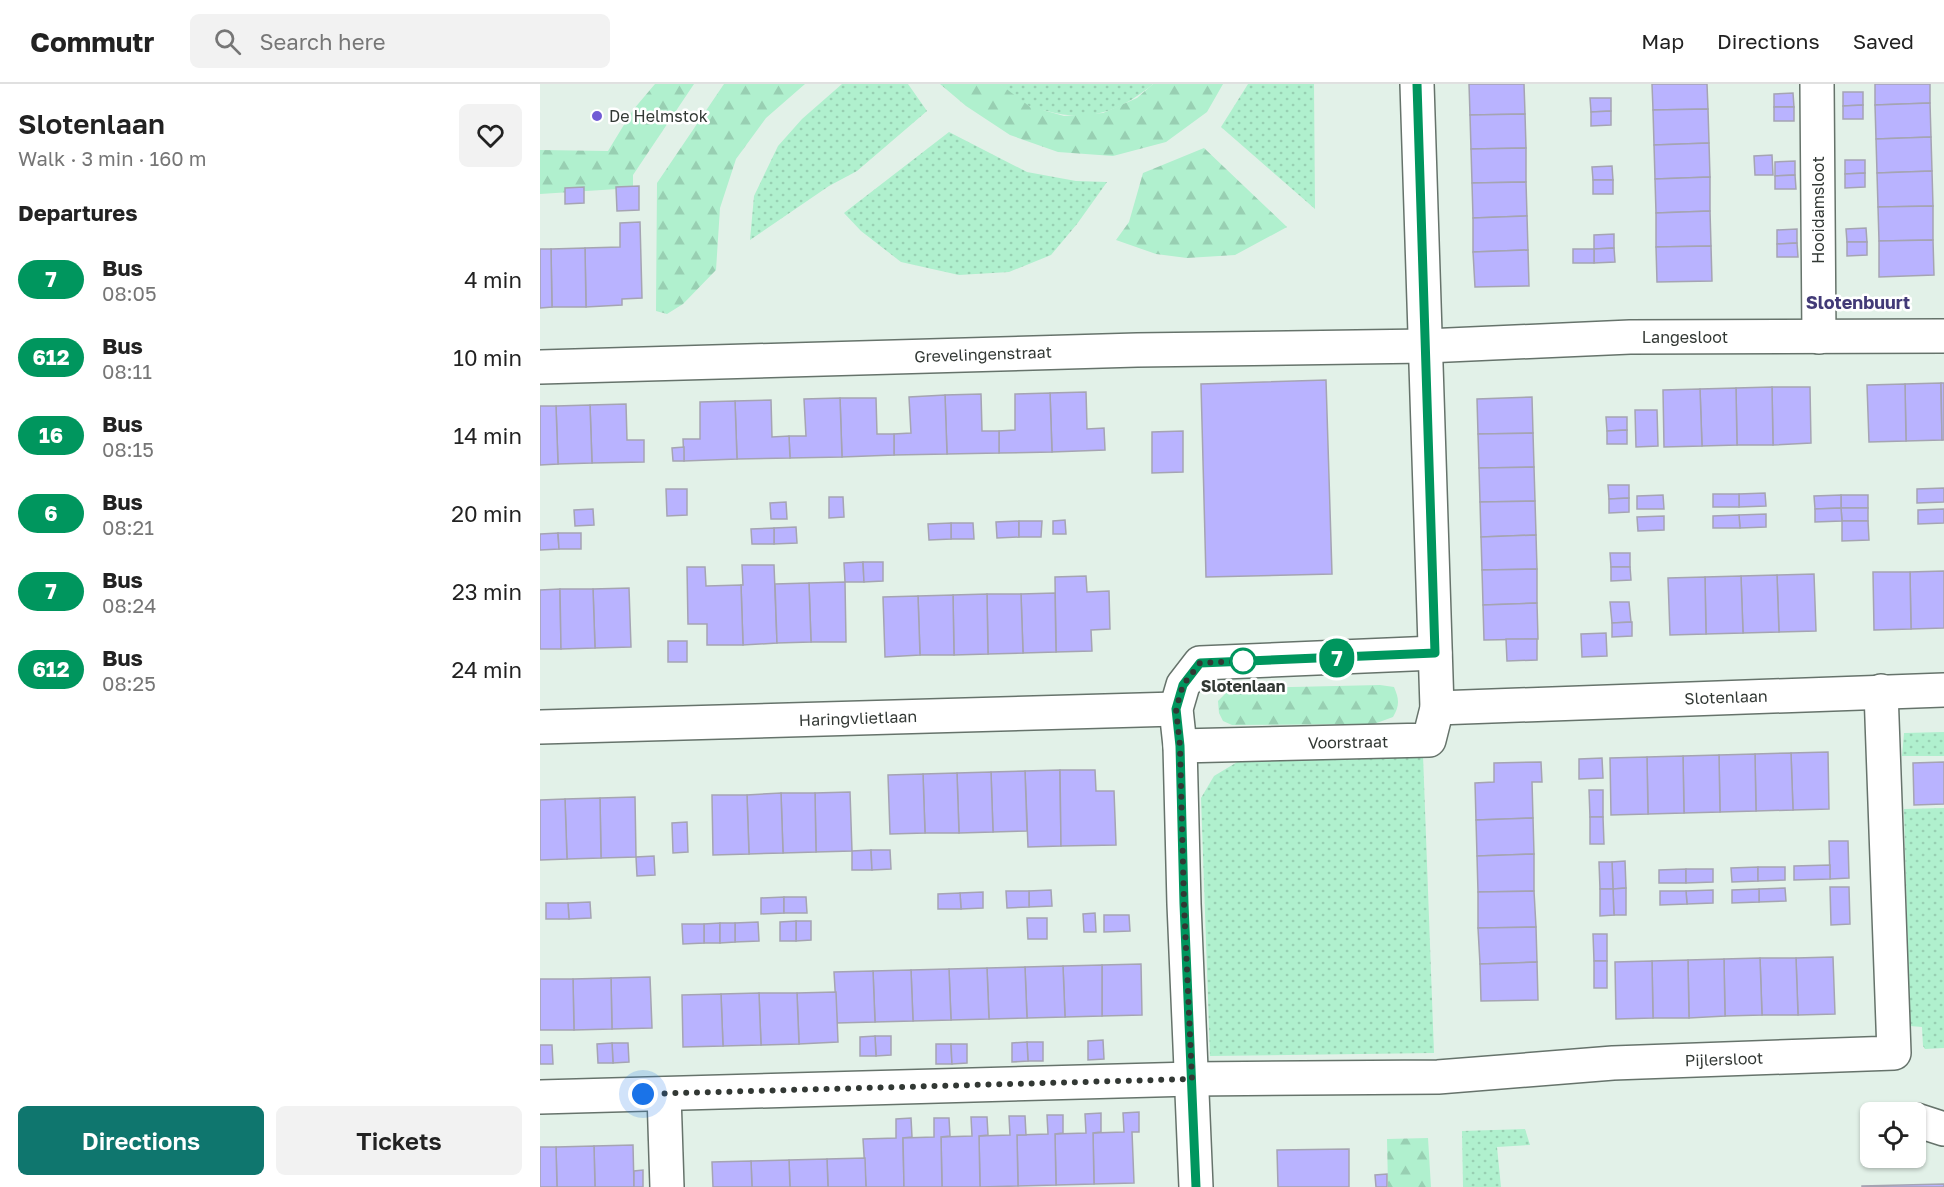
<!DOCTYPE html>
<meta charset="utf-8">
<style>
body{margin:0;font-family:"Golos Text",sans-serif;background:#f2f2f2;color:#222;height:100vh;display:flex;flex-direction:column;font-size:22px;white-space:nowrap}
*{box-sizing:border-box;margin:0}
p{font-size:20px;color:#767676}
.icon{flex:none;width:33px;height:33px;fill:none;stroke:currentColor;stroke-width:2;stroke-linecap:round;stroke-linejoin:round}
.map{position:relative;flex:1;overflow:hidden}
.drawer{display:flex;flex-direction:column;background:#fff;width:540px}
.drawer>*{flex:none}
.badge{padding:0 12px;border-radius:20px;font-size:21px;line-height:39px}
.tools{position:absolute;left:1320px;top:1018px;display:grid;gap:12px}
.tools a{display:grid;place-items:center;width:66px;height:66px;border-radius:9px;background:#fff;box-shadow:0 2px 4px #0004;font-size:30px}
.you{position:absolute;width:30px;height:30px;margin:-15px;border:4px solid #fff;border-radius:50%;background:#1a73e8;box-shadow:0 0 0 9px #1a73e833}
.map>.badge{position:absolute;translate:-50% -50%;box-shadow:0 0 0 3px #fff}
h2{padding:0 18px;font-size:22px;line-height:54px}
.round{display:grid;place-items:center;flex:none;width:63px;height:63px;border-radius:9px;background:#f2f2f2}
.summary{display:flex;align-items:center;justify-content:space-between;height:102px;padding:0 18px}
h1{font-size:28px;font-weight:600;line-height:45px}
.cta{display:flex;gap:12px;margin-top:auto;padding:12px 18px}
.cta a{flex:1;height:69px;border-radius:9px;background:#0f766e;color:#fff;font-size:24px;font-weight:600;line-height:69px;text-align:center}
.cta a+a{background:#f2f2f2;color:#222}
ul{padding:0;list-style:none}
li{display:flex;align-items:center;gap:18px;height:78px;padding:0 18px}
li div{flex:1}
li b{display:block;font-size:22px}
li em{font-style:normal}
li .badge{min-width:66px;font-weight:700;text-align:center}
header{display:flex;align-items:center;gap:36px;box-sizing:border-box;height:84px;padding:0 30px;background:#fff;border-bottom:2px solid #e0e0e0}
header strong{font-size:28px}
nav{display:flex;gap:33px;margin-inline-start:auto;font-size:21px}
.search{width:420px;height:54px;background:#f2f2f2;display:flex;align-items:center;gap:15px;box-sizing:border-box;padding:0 21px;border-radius:9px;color:#767676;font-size:22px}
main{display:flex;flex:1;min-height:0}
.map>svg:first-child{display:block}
.green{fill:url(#green-dots)}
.forest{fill:url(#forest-firs)}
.building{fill:#b9b3ff;stroke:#a5a4b2;stroke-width:1.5}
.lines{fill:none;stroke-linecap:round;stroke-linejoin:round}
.street-casing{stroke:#66736b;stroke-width:36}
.street{stroke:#fff;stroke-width:33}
.line-casing{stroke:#fff;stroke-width:14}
.line{stroke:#00965e;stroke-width:9}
.walk{stroke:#323834;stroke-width:6;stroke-dasharray:0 10.8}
.poi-dot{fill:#715bd5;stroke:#fff;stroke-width:2}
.stop-dot{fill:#fff;stroke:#00965e;stroke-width:3}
.labels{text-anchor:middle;stroke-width:5;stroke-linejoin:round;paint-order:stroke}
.poi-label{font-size:16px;fill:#323834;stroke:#fff;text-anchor:start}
.street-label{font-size:16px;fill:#323834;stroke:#fff}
.stop-label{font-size:16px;font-weight:bold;fill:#323834;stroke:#fff}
.neighbourhood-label{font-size:18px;font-weight:bold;fill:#423a77;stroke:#fff}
</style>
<header>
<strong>Commutr</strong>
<div class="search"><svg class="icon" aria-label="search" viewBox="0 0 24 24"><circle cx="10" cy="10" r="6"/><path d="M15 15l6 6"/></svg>Search here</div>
<nav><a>Map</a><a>Directions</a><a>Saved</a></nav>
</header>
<main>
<section class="drawer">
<div class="summary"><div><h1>Slotenlaan</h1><p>Walk · 3 min · 160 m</p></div><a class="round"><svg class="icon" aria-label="heart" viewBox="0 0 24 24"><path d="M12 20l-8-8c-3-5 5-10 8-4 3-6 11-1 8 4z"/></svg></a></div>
<h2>Departures</h2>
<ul>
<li><span class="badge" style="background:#00965e;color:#fff">7</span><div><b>Bus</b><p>08:05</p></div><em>4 min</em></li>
<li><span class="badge" style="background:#00965e;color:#fff">612</span><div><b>Bus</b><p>08:11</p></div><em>10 min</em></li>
<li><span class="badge" style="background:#00965e;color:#fff">16</span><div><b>Bus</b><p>08:15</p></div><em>14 min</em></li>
<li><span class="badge" style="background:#00965e;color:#fff">6</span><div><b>Bus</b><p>08:21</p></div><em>20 min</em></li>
<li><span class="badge" style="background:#00965e;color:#fff">7</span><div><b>Bus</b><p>08:24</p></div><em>23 min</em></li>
<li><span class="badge" style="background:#00965e;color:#fff">612</span><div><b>Bus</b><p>08:25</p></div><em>24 min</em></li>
</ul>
<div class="cta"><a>Directions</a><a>Tickets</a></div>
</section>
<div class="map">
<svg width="1404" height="1103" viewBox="0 0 1404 1103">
<defs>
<pattern id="green-dots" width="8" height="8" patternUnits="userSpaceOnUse" patternTransform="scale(1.5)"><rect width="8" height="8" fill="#b0f0ce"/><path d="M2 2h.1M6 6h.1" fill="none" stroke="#98cfb2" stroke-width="1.8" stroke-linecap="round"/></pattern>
<pattern id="forest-firs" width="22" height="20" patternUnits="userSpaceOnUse" patternTransform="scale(1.5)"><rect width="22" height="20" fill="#b0f0ce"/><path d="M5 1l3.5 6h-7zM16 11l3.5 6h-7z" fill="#98cfb2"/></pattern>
</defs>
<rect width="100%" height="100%" fill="#e2f1e8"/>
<g class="green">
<path d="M302,0H368L387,27L317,87L289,102L210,156L214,112L238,62L262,35Z"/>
<path d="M459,0H613C581,27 548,39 507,27C501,26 494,25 489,22C478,17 469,7 459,0Z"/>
<path d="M708,0H774L775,125L681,43Z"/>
<path d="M409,48L487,88L536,97L567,98L537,140L511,171L469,188L419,191L361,178L321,147L304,129Z"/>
<path d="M1404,648V672H1362L1364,649Z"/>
<path d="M883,671L894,969L670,972L661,714L674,692L699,677Z"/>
<path d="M1404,724V964L1385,965L1383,962L1382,943L1370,942L1364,725Z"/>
<path d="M985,1045L990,1061L957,1063L961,1103H923L922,1047Z"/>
</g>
<g class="forest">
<path d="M115,0H154L93,91V104L0,110V66L68,67L93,26Z"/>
<path d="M184,0H265L226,34L196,75L180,124L176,186L143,220L127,230L116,227L117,99Z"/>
<path d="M400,0H460L489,22L524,32L563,29L597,14L613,0H683L667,28L626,58L573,72L518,68L470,51L426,22Z"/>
<path d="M664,64L747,143L695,171L647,174L616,170L576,156L589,138L603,89Z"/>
<path d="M840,601L854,603C859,615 860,621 853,633L834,640L692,641L683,637L679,629L678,617L688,607L704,604Z"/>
<path d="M888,1054L891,1103H848L847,1055Z"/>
</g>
<g class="building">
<path d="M929,0H984L985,30L930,31Z"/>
<path d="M1112,0H1167L1168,25L1113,26Z"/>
<path d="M1335,0H1390V19L1335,21Z"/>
<path d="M1303,8H1323V21L1303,22Z"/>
<path d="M1253,9L1254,23H1234V10Z"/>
<path d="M1050,14H1071V27L1051,28Z"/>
<path d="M1390,19L1391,53L1336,55L1335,21Z"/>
<path d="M1323,21V35H1303V22Z"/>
<rect x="1234" y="23" width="20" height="14"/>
<path d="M1168,25L1169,59L1114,61L1113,26Z"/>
<path d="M1071,27V41L1051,42V28Z"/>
<path d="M985,30L986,64L931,65L930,31Z"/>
<path d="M1391,53L1392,87L1337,89L1336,55Z"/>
<path d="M1169,59L1170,93L1115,95L1114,61Z"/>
<path d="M986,64V98L932,99L931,65Z"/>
<path d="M1232,71L1233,91H1215L1214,72Z"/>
<path d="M1305,76H1325V89L1305,90Z"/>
<path d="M1255,77V91L1235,92V78Z"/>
<path d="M1072,82L1073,96H1053L1052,83Z"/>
<path d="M1392,87L1393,122L1338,123L1337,89Z"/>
<path d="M1325,89V103L1305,104V90Z"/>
<path d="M1255,91L1256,105H1235V92Z"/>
<path d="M1170,93V127L1116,129L1115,95Z"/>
<rect x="1053" y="96" width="20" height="14"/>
<path d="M986,98L987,132L933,134L932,99Z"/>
<path d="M99,102V126L77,127L76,103Z"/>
<path d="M44,103V119L25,120V104Z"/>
<path d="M1393,122V156L1339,157L1338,123Z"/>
<path d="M1170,127L1171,162L1116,163V129Z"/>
<path d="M987,132L988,166L933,168V134Z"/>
<path d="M100,138L102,214L82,215V221L46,223L45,164L80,163V139Z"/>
<path d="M1326,144L1327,158H1307L1306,145Z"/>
<path d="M1257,145V159L1237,160V146Z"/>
<path d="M1074,150V164L1054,165V151Z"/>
<path d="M1393,156L1394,191L1339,193V157Z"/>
<path d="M1307,158H1327V171L1307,172Z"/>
<path d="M1257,159L1258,173H1237V160Z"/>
<path d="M1171,162L1172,197L1117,198L1116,163Z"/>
<path d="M45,164L46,223H12L11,165Z"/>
<path d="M1074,164L1075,178L1054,179V165Z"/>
<path d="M0,165H11L12,223L0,224Z"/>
<rect x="1033" y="165" width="21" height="14"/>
<path d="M988,166L989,202L935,203L933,168Z"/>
<path d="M786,296L792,490L666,493L661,300Z"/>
<path d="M1401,299L1402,356L1366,357L1365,300Z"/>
<path d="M1401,299H1404V356H1402Z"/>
<path d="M1365,300L1366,357L1329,358L1327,301Z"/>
<path d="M1232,303H1270L1271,359L1233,361Z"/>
<path d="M1232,303L1233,361H1197L1196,304Z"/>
<path d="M1196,304L1197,361L1162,362L1160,305Z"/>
<path d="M1160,305L1162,362L1124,363L1123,306Z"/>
<path d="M546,308L547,345L564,344L565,366L512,368L510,309Z"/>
<path d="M510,309L512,368L459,369V347L475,346V310Z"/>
<path d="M441,310L442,347H459V369L407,370L405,311Z"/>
<path d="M405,311L407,370L354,371V350L371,349L369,313Z"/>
<path d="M992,313L993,349L938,350L937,315Z"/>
<path d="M300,314H336L337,350H354V371L302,373Z"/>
<path d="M300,314L302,373L250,374L249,352H266L264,315Z"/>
<path d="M231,316L232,353L249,352L250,374L197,375L195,317Z"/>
<path d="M195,317L197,375L144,377L143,355H160V318Z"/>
<path d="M86,320L87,356H104V378L52,379L50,321Z"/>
<path d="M50,321L52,379L18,380L16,322Z"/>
<path d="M0,322H16L18,380L0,381Z"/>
<path d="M1095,326H1117L1118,362L1096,363Z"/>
<path d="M1066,333H1087V346L1067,347Z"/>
<path d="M1087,346V360H1067V347Z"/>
<path d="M643,347V388L612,389V348Z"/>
<path d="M993,349L994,383L939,384L938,350Z"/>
<path d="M144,363V377H133L132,364Z"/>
<path d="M994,383L995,417L940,418L939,384Z"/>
<path d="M1068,401H1089V414L1069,415Z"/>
<path d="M1404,404V418L1377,419V405Z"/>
<path d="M126,405H147V431L127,432Z"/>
<path d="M1225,409L1226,422L1199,423V410Z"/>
<rect x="1173" y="410" width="26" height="13"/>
<path d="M1123,411L1124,425H1097V412Z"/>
<rect x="1301" y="411" width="27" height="13"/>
<path d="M1301,411V424L1275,425L1274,412Z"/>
<path d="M289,413H303L304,433L289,434Z"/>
<path d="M1089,414V428L1069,429V415Z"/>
<path d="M995,417L996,451L941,453L940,418Z"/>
<path d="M246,418L247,435H231L230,419Z"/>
<path d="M1301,424H1328V437H1302Z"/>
<path d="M1301,424L1302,437L1275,438V425Z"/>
<path d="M53,425L54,441L35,442L34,426Z"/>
<path d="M1404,425V439L1378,440V426Z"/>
<path d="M1226,430V443L1200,444L1199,431Z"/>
<path d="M1199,431L1200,444H1173V432Z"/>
<path d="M1124,432V446L1098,447L1097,433Z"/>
<path d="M525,436L526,450H513V437Z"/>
<path d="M479,437V453L457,454L456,438Z"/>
<path d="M479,437H502L501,453H479Z"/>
<path d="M1302,437H1328L1329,456L1302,457Z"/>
<path d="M411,439H433L434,455H411Z"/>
<path d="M411,439V455L389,456L388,440Z"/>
<path d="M256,443L257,459L234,460V444Z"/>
<path d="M234,444V460H212L211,445Z"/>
<path d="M18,449L19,465L0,466V450Z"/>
<path d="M18,449H41V465H19Z"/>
<path d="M996,451L997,485L942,486L941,453Z"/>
<path d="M1070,469H1090V483H1071Z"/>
<path d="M323,478L324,498H305L304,479Z"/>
<path d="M323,478H343V497L324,498Z"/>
<path d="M202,481H234L237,559L203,561L201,501H203Z"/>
<path d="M147,483H165L166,502L201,501L203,561H167V540H148Z"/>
<path d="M1071,483H1090L1091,496L1071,497Z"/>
<path d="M997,485V519L943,521L942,486Z"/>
<path d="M1404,487V544L1371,545L1370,488Z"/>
<path d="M1333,488H1370L1371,545L1334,546Z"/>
<path d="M1274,490L1276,547L1239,548L1237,491Z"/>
<path d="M1237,491L1239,548L1203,549L1201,492Z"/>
<path d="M546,492L547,508L569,507L570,545L551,546L552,567L516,568L515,493Z"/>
<path d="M1201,492L1203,549L1166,550L1165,493Z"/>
<path d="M1165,493L1166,550L1130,551L1128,494Z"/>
<path d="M305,498L306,558H271L269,499Z"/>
<path d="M269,499L271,558L237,559L235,500Z"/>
<path d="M89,504L91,563L55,564L53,505Z"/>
<path d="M20,505L21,565H0V506Z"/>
<path d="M20,505H53L55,564L21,565Z"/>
<path d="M515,509L516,568L483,569L481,510Z"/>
<path d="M447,510H481L483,569L448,570Z"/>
<path d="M447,510L448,570L414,571L413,511Z"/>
<path d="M413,511L414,571H380L378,512Z"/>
<path d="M378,512L380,571L345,573L343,513Z"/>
<path d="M1070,518H1089L1091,538L1072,539Z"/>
<path d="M997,519L998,555L944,556L943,521Z"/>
<path d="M1092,538V552L1072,553V539Z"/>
<path d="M1066,549L1067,572L1042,573L1041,550Z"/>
<path d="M966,555H997V576L967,577Z"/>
<rect x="128" y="557" width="19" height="21"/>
<path d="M1288,668L1289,725L1253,726L1251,669Z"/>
<path d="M1251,669L1253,726L1216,727L1215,670Z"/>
<path d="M1215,670L1216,727L1180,728L1179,671Z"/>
<path d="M1179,671L1180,728L1144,729L1143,672Z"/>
<path d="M1143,672L1144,729L1108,730L1107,673Z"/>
<path d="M1107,673L1108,730L1071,731L1070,674Z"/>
<path d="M1062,674L1063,694L1039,695V675Z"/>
<path d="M1001,678L1002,698H992L993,734L936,736L935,699L954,698V679Z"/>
<path d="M1404,678V720L1374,721L1373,679Z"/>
<path d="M520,686L521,762L488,763L485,687Z"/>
<path d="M520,686H555L556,707H574L576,761L521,762Z"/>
<path d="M485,687L487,747L453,748L451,688Z"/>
<path d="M451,688L453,748L419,749L417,689Z"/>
<path d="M417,689L419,749H385L383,690Z"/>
<path d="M383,690L385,749L350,750L348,691Z"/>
<path d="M1049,706H1063V733H1050Z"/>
<path d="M310,708L312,767L276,768L275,709Z"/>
<path d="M241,709H275L276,768L243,769Z"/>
<path d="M241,709L243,769L209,770L207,711Z"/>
<path d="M172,711H207L209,770L173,771Z"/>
<path d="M95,713L96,773L61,774L60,714Z"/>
<path d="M60,714L61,774L27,775L25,715Z"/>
<path d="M25,715L27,775L0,776V716Z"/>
<path d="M1050,733H1063L1064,760H1050Z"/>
<path d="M993,734L994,770L937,772L936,736Z"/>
<path d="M147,738L148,768L133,769L132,739Z"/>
<path d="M1289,757H1308L1309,794L1290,795Z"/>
<path d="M331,766L332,786H312V767Z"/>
<path d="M331,766H350L351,785L332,786Z"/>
<path d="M994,770V807L938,808L937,772Z"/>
<path d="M114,772L115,791L97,792L96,773Z"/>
<path d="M1085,777L1086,804L1073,805L1072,778Z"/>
<path d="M1059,778H1072L1073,805H1060Z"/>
<path d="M1290,781V795L1254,796V782Z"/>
<path d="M1218,783V797L1192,798L1191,784Z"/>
<path d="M1218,783H1245V796L1218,797Z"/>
<path d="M1146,785V799H1119V786Z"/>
<path d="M1146,785H1173V798L1146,799Z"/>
<path d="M1290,803H1309L1310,840L1291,841Z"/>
<path d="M1086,804V831H1074L1073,805Z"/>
<path d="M1245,804L1246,817L1219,818V805Z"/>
<path d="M1060,805H1073L1074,831L1060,832Z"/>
<path d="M1219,805V818L1192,819V806Z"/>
<path d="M511,806L512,822L489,823V807Z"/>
<path d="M1173,806V819L1147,820L1146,807Z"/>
<path d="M466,807H489V823L467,824Z"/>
<path d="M994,807L996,843L938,844V808Z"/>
<path d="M1120,807H1146L1147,820L1120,821Z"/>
<path d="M443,808V824L421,825L420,809Z"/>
<path d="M420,809L421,825H398V810Z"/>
<path d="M244,813V829L221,830V814Z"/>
<path d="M244,813H266L267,829H244Z"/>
<path d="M50,818L51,834L29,835L28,819Z"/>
<path d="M6,819H28L29,835H6Z"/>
<path d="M555,829L556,848H544L543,830Z"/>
<path d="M564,831H589L590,847L564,848Z"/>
<path d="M487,834H507V855H488Z"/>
<path d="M256,837H271V856L256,857Z"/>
<path d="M256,837V857H240V838Z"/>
<path d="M218,838L219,857L195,858V839Z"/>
<path d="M180,839V859H164V840Z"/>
<path d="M180,839H195V858L180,859Z"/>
<path d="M142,840H164V859L143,860Z"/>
<path d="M996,843L997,878L940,880L938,844Z"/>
<path d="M1053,850H1067V877H1054Z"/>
<path d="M1293,873L1295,930L1258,931L1256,874Z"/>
<path d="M1220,874H1256L1258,931H1222Z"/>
<path d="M1220,874L1222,931L1185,932L1184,875Z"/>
<path d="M1184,875L1185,932L1149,934L1148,876Z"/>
<path d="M1148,876L1149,934H1113L1112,877Z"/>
<rect x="1054" y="877" width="13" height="27"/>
<path d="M1112,877L1113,934L1076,935L1075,878Z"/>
<path d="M997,878L998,916L941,917L940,880Z"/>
<path d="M601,880L602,931L562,932V881Z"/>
<path d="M562,881V932L525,933L523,882Z"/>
<path d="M523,882L525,933L487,934L485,883Z"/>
<path d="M485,883L487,934L449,935L447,884Z"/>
<path d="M447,884L449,935L411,936L409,885Z"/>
<path d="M409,885L411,936L373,937L371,886Z"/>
<path d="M371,886L373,937L335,938L333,887Z"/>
<path d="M333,887L335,938L297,939L294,888Z"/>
<path d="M110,893L112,944L72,945L71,894Z"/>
<path d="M71,894L72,945L34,946L33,895Z"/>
<path d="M0,895H33L34,946H0Z"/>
<path d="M296,908L298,958L259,960L257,909Z"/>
<path d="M219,909H257L259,960L221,961Z"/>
<path d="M219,909L221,961L183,962L181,910Z"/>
<path d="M181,910L183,962L143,963L142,911Z"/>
<path d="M335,952H351V971L336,972Z"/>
<path d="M335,952L336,972H320V953Z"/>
<path d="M563,956L564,975L548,976V957Z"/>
<path d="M487,958H503V977H488Z"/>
<path d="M487,958L488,977L472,978V959Z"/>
<path d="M72,959H88L89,978L73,979Z"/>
<path d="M72,959L73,979H58L57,960Z"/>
<path d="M396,960H411L412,980H396Z"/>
<path d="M411,960H427V979L412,980Z"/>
<path d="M0,961H12L13,980H0Z"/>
<path d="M599,1028V1048H592L594,1099L554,1100L553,1049L584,1048L583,1029Z"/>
<path d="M561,1029V1048L553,1049L554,1100L516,1101L515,1050L546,1049L545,1030Z"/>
<path d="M507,1031H523V1049L515,1050L516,1101L478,1102L477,1051L508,1050Z"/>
<path d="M469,1032H485L486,1051H477L478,1102L440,1103L439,1052L470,1051Z"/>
<path d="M431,1033H447L448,1051L439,1052L440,1103H402L401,1053L432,1052Z"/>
<path d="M371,1034L372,1053L363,1054L364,1103H326L323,1055L356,1054V1035Z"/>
<path d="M394,1034H409L410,1052L401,1053L402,1103H364L363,1054L394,1053Z"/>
<path d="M93,1061L94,1103H55L54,1062Z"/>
<path d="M54,1062L55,1103H17L16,1063Z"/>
<path d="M0,1063H16L17,1103H0Z"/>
<path d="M809,1065V1103H738L737,1066Z"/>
<path d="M325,1074L326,1103H288L287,1075Z"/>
<path d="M287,1075L288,1103H250L249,1076Z"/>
<path d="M249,1076L250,1103H212L211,1077Z"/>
<path d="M211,1077L212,1103H173L172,1078Z"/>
<path d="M103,1086V1103H94V1087Z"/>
<path d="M847,1090V1103H836L835,1091Z"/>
<path d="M1404,1100V1103H1322V1102Z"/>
</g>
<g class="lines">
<g class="street-casing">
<g id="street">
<path d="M1277,0L1279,253"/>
<path d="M0,283L597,266L886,262L1090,253L1404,252"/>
<path d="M897,624L1404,606"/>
<path d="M0,643L636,625"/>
<path d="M640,662L889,656L897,624L877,0"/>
<path d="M124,1010L127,1103"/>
<path d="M0,1013L652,995L898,993L1073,979L1354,969L1341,607"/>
<path d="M1376,1036L1404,1045"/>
<path d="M656,1103L644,820L640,662L636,625L643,601L660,579L895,569"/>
</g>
</g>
<use href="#street" class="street"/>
</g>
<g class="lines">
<g class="line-casing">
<path id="line" d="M656,1103L644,820L640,662L636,625L643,601L660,579L895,569L877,0"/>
</g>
<use href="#line" class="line"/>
<path class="walk" d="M103,1010L652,995L644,820L640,662L636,625L643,601L660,579L707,577H703"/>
</g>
<circle class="poi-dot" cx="57" cy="32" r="6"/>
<circle class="stop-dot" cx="703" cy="577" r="12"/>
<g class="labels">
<g class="poi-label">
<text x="69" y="38">De Helmstok</text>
</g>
<g class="street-label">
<text transform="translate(1278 126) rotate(-90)" y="6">Hooidamsloot</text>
<text x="1145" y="259">Langesloot</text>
<text transform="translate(443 270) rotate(-2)" y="6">Grevelingenstraat</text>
<text transform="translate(1186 613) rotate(-2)" y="6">Slotenlaan</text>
<text transform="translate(318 634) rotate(-2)" y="6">Haringvlietlaan</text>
<text transform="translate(808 658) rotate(-1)" y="6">Voorstraat</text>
<text transform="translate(1184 975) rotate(-2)" y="6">Pijlersloot</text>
</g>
<g class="stop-label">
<text x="703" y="608">Slotenlaan</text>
</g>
<g class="neighbourhood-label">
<text x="1318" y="225">Slotenbuurt</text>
</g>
</g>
</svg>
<div class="tools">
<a><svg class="icon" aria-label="locate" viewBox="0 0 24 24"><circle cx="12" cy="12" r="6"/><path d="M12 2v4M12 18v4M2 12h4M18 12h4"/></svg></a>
</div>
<div class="you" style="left:103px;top:1010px"></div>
<b class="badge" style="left:797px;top:574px;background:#00965e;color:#fff">7</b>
</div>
</main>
